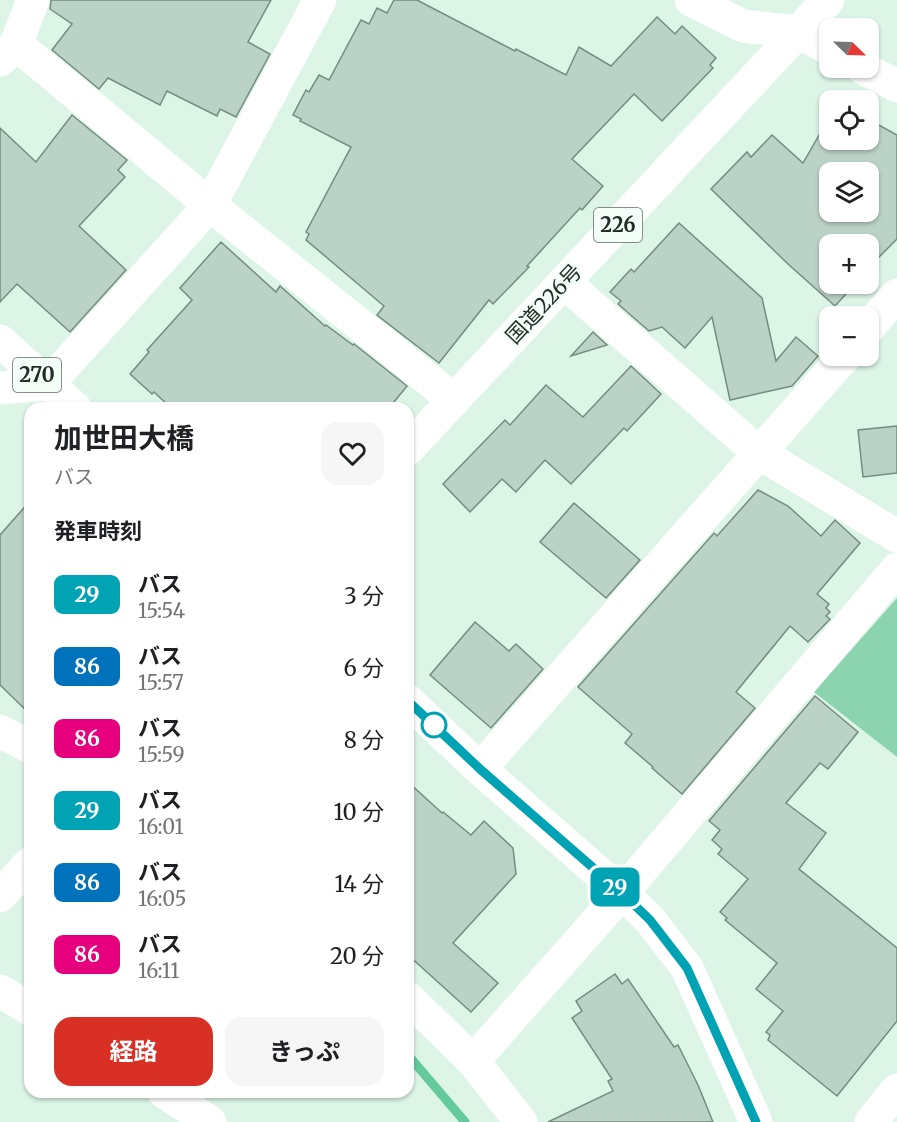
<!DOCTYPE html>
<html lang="ja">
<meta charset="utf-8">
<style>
body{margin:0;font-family:Merriweather,"Noto Sans JP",serif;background:#f6f6f6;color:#202124;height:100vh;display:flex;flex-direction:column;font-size:22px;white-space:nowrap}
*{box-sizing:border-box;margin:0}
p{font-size:20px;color:#757577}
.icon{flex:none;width:33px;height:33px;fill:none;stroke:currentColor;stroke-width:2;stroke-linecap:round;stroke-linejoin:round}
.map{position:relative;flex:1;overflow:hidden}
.side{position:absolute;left:24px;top:402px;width:390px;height:696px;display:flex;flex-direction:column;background:#fff;border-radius:18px;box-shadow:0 2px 4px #0004}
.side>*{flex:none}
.badge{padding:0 12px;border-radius:9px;font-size:21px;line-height:39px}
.needle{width:39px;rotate:113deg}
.buttons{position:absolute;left:819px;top:18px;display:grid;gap:12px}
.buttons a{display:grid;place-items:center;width:60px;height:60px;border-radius:12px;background:#fff;box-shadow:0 2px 4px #0004;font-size:30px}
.map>.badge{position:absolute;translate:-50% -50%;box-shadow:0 0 0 3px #fff}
h2{padding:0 30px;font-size:22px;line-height:54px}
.round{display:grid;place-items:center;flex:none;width:63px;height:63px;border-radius:18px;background:#f6f6f6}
.overview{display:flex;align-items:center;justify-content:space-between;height:102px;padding:0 30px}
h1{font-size:28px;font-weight:700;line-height:45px}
.button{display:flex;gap:12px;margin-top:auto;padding:12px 30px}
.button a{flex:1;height:69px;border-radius:18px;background:#d93025;color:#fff;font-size:24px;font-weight:700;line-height:69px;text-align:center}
.button a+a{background:#f6f6f6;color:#202124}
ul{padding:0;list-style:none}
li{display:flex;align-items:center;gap:18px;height:72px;padding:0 30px}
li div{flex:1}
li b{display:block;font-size:22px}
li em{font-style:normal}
li .badge{min-width:66px;font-weight:700;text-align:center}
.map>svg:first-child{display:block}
.green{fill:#8cd4af}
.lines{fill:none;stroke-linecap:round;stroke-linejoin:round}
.stream{stroke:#64ca9b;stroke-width:9}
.building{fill:#bbd3c6;stroke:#758c7f;stroke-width:1.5;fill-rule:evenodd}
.minor{stroke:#fff;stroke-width:33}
.tertiary{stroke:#fff;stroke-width:33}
.primary{stroke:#fff;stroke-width:33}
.trunk{stroke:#fff;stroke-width:33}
.line-casing{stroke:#fff;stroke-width:14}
.line{stroke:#00a3b4;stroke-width:9}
.stop-dot{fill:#fff;stroke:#00a3b4;stroke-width:3}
.labels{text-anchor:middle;stroke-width:6;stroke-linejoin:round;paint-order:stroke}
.shield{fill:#f4fef9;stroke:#626b66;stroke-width:1.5}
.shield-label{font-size:20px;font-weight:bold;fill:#232c27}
.street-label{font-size:21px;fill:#232c27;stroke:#f4fef9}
</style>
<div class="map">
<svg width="897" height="1122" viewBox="0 0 897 1122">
<rect width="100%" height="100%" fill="#dcf5e7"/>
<path class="green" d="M897,598V757L814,692Z"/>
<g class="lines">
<path class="stream" d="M408,1055L465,1122"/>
</g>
<g class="building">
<path d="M51,0H271L248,42L270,54L236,117L220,109L217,116L167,91L160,105L108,78L99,89L52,50L72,24L50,9Z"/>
<path d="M394,0H417L515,51L516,49L566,75L579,47L611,66L657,17L675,34L682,26L716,58L710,65L713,68L662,121L634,94L572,159L603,186L582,210L580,208L527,266L529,267L493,304L489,300L439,363L377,315L384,306L306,240L309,234L306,232L351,147L300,121L301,119L293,115L306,90L309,92L319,75L329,80L361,20L369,24L377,8L387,13Z"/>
<path d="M72,115L127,160L118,170L125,177L79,226L126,270L70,332L17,284L0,302V128L36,162Z"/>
<path d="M830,116V140H868V119L897,135V239L868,268V244H830V284H855L835,306L788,264L711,189L747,152L751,157L772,135L803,163ZM830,172H868V212H830Z"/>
<path d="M679,223L762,298L776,361L796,337L818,356L792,386L730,400L712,317L685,348L662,327L649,331L618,304L621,301L610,292L631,269L634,272Z"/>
<path d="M221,242L276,292L280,286L325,326L326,325L353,345L354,344L407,386L389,408H171L154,392L152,394L130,374L149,352L147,350L192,300L180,288Z"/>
<path d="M593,332L607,345L571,356Z"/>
<path d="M631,366L661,394L627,431L624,428L571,484L545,460L516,492L502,479L470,512L443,484L505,420L510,425L546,385L583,417Z"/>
<path d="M897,426V473L863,477L858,430Z"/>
<path d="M758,490L788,506L821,536L835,520L860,543L817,594L829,604L826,608L830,612L826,616L830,619L808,642L790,626L736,692L755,708L682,794L652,768L653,767L625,743L632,734L578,687L714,533L717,536Z"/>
<path d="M30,501V714L0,685V535Z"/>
<path d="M574,503L640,560L606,598L540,542Z"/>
<path d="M475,622L509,651L516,644L543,669L491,728L430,675Z"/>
<path d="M815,696L858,732L828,769L820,763L786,803L826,833L799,869L897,948V1021L837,1096L768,1040L770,1035L766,1032L783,1011L756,989L777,963L725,920L727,918L720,912L748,879L718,854L722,849L712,840L720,830L709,821Z"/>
<path d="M408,782L442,813L443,812L471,835L484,821L513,848L516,874L453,943L498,983L471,1012L408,955Z"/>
<path d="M615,974L622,984L628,979L674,1047L678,1045L698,1085L713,1122H548L613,1091L608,1081L612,1079L572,1018L582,1011L576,1001Z"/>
</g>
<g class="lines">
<g class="minor">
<path d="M691,0L743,26L798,32"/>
<path d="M16,44L210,205L454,400"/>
<path d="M0,60L16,44L33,0"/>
<path d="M564,282L759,453L897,536"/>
<path d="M868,328L897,295"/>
<path d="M0,388L48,384L210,205L320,0"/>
<path d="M480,769L845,356"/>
<path d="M473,1061L622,893L897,569"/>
<path d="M871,1122L897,1090"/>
</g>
<g class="tertiary">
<path d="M798,32L830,49"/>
<path d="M863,68L897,86"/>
<path d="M0,731L30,747"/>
<path d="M0,991L30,1009"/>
<path d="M408,998L473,1061L521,1122"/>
<path d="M164,1092L210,1122"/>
</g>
<path class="primary" d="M0,896L30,863"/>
<g class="trunk">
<path d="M0,341L75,408"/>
<path d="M408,449L828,0"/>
<path d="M408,701L480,769L622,893L650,920L687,968L756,1122"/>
</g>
</g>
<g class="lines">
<g class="line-casing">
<path id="line" d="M408,701L480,769L622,893L650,920L687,968L756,1122"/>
</g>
<use href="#line" class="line"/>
</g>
<circle class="stop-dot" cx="434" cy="725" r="12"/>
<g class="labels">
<g class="shield">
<rect x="594" y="208" width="48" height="34" rx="4.5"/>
<rect x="13" y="358" width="48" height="34" rx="4.5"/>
</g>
<g class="shield-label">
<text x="618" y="232">226</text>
<text x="37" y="382">270</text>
</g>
<g class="street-label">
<text transform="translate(544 304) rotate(-47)" y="7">国道226号</text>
</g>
</g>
</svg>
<div class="buttons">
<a><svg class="needle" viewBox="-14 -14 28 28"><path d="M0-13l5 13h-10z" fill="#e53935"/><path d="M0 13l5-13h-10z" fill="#757577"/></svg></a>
<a><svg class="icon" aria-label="locate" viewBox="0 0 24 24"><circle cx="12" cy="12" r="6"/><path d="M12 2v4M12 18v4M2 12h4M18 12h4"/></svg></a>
<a><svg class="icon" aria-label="layers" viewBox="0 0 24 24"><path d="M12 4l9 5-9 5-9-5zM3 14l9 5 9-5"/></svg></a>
<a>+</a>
<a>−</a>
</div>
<b class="badge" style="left:615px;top:887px;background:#00a3b4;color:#fff">29</b>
<section class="side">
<div class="overview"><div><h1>加世田大橋</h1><p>バス</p></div><a class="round"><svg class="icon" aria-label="heart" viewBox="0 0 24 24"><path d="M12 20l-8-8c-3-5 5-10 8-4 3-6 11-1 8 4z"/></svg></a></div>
<h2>発車時刻</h2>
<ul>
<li><span class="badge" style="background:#00a3b4;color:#fff">29</span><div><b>バス</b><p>15:54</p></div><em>3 分</em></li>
<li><span class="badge" style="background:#0072bc;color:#fff">86</span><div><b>バス</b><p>15:57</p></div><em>6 分</em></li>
<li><span class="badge" style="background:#e6007e;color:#fff">86</span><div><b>バス</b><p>15:59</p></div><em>8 分</em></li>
<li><span class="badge" style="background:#00a3b4;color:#fff">29</span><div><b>バス</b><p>16:01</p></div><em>10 分</em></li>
<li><span class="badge" style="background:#0072bc;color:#fff">86</span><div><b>バス</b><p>16:05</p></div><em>14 分</em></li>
<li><span class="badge" style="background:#e6007e;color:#fff">86</span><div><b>バス</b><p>16:11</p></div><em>20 分</em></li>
</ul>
<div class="button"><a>経路</a><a>きっぷ</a></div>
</section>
</div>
